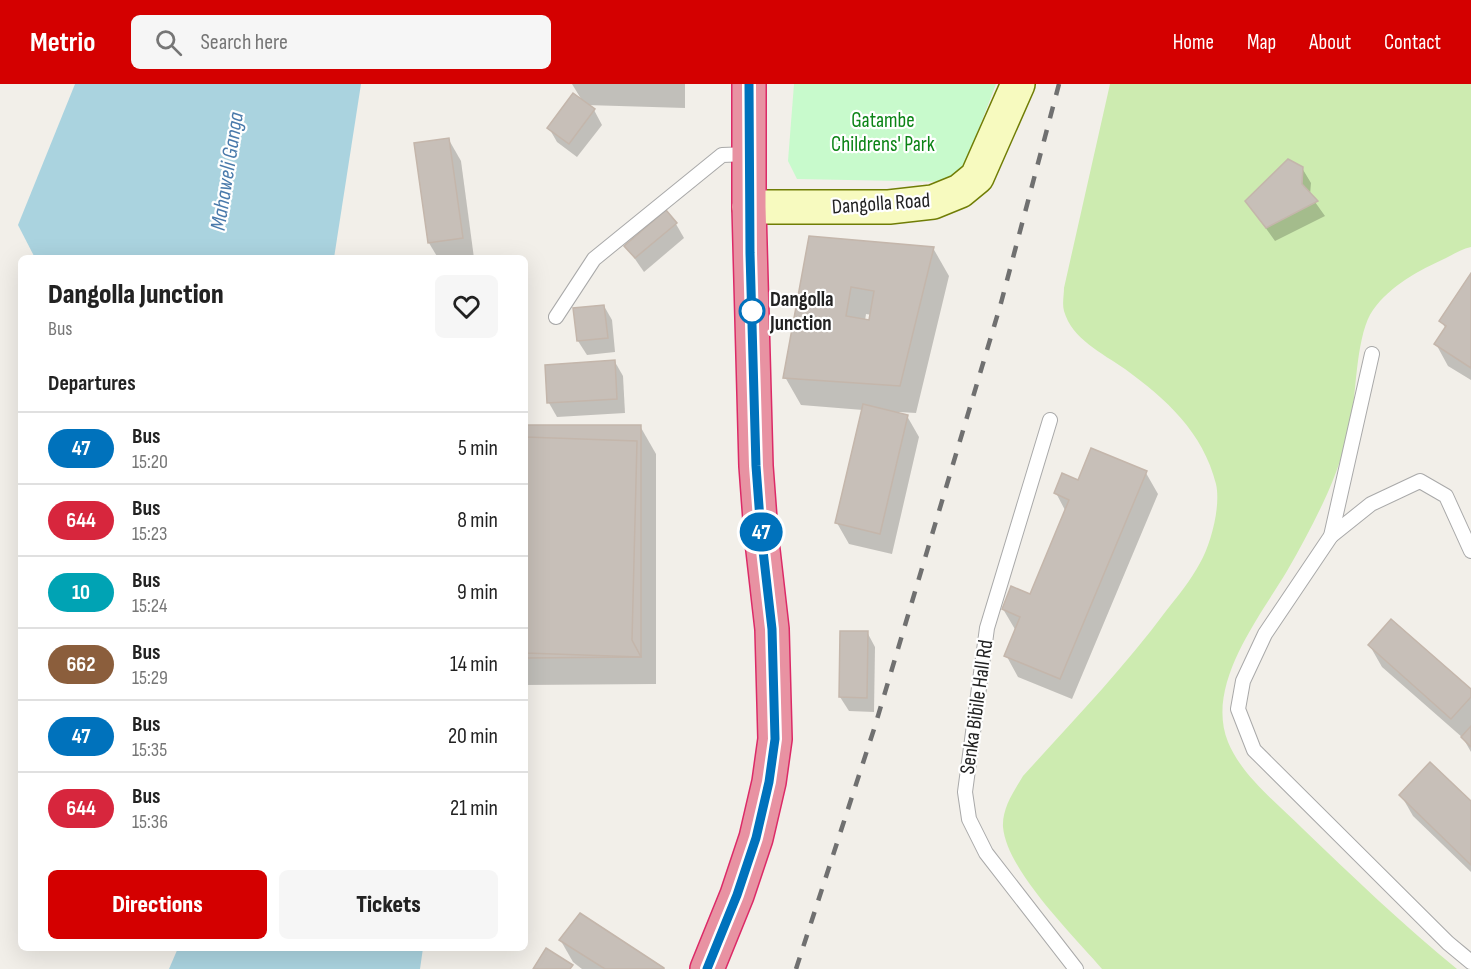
<!DOCTYPE html>
<style>
body{margin:0;font-family:"Sofia Sans Condensed",sans-serif;background:#f6f6f6;color:#222;height:100vh;display:flex;flex-direction:column;font-size:22px;white-space:nowrap}
*{box-sizing:border-box;margin:0}
p{font-size:20px;color:#767676}
.icon{flex:none;width:33px;height:33px;fill:none;stroke:currentColor;stroke-width:2;stroke-linecap:round;stroke-linejoin:round}
.map{position:relative;flex:1;overflow:hidden}
.panel{position:absolute;left:18px;top:171px;width:510px;height:696px;display:flex;flex-direction:column;background:#fff;border-radius:9px;box-shadow:0 6px 24px #0002}
.panel>*{flex:none}
.badge{padding:0 12px;border-radius:20px;font-size:21px;line-height:39px}
.map>.badge{position:absolute;translate:-50% -50%;box-shadow:0 0 0 3px #fff}
h2{padding:0 30px;font-size:22px;line-height:54px}
.round{display:grid;place-items:center;flex:none;width:63px;height:63px;border-radius:9px;background:#f6f6f6}
.head{display:flex;align-items:center;justify-content:space-between;height:102px;padding:0 30px}
h1{font-size:28px;font-weight:800;line-height:45px}
.primary-button{display:flex;gap:12px;margin-top:auto;padding:12px 30px}
.primary-button a{flex:1;height:69px;border-radius:9px;background:#d40000;color:#fff;font-size:24px;font-weight:800;line-height:69px;text-align:center}
.primary-button a+a{background:#f6f6f6;color:#222}
ul{padding:0;list-style:none}
li{display:flex;align-items:center;gap:18px;height:72px;padding:0 30px;border-top:2px solid #e0e0e0}
li div{flex:1}
li b{display:block;font-size:22px}
li em{font-style:normal}
li .badge{min-width:66px;font-weight:700;text-align:center}
header{display:flex;align-items:center;gap:36px;box-sizing:border-box;height:84px;padding:0 30px;background:#d40000;color:#fff}
header strong{font-size:28px}
nav{display:flex;gap:33px;margin-inline-start:auto;font-size:21px}
.search{width:420px;height:54px;background:#f6f6f6;display:flex;align-items:center;gap:15px;box-sizing:border-box;padding:0 21px;border-radius:9px;color:#767676;font-size:22px}
.map>svg:first-child{display:block}
.grass{fill:#cdebb0}
.park{fill:#c8facc}
.water{fill:#aad3df}
.shadow{fill:#0003;fill-rule:evenodd}
.building{fill:#c7bfb8;stroke:#c4b6ab;stroke-width:1.5;fill-rule:evenodd}
.lines{fill:none;stroke-linecap:round;stroke-linejoin:round}
.lane-casing{stroke:#a9a9a9;stroke-width:16}
.secondary-casing{stroke:#707d05;stroke-width:36}
.highway-casing{stroke:#dc2a67;stroke-width:36}
.lane{stroke:#fff;stroke-width:14}
.secondary{stroke:#f7fabf;stroke-width:33}
.highway{stroke:#e892a2;stroke-width:33}
.rail{stroke:#707070;stroke-width:4.5;stroke-dasharray:12 12;stroke-linecap:butt}
.line-casing{stroke:#fff;stroke-width:14}
.line{stroke:#0072bc;stroke-width:9}
.stop-dot{fill:#fff;stroke:#0072bc;stroke-width:3}
.labels{text-anchor:middle;stroke-width:4.5;stroke-linejoin:round;paint-order:stroke}
.park-label{font-size:21px;fill:#0c8416;stroke:#fff}
.street-label{font-size:21px;fill:#222;stroke:#fff}
.stop-label{font-size:21px;font-weight:bold;fill:#222;stroke:#fff;text-anchor:start}
.water-label{font-size:22px;font-style:italic;fill:#4a7aab;stroke:#fff}
</style>
<header>
<strong>Metrio</strong>
<div class="search"><svg class="icon" aria-label="search" viewBox="0 0 24 24"><circle cx="10" cy="10" r="6"/><path d="M15 15l6 6"/></svg>Search here</div>
<nav><a>Home</a><a>Map</a><a>About</a><a>Contact</a></nav>
</header>
<div class="map">
<svg width="1471" height="885" viewBox="0 0 1471 885">
<rect width="100%" height="100%" fill="#f2efe9"/>
<path class="grass" d="M1110,0H1471V163C1462,165 1454,170 1446,174C1418,187 1391,201 1373,226C1357,248 1356,305 1352,333C1346,362 1336,392 1323,419C1312,442 1300,465 1287,487C1259,534 1205,601 1228,658C1242,692 1276,718 1302,744C1352,792 1402,840 1457,885H1102C1073,851 1007,787 1003,743C1002,724 1014,707 1023,692C1072,638 1123,585 1166,527C1178,512 1191,496 1200,479C1211,460 1221,422 1216,400C1203,348 1166,315 1125,285C1102,269 1072,255 1064,227C1062,220 1064,211 1064,204Z"/>
<path class="park" d="M794,0H996L966,78L950,98L797,95L788,77Z"/>
<g class="water">
<path d="M75,0H361L334,174H35L18,141Z"/>
<path d="M178,864H423L420,885H169Z"/>
</g>
<g class="shadow">
<path d="M572,0H685V24L586,21L594,26L602,41L577,73L557,58L549,44L583,18Z"/>
<path d="M449,56L461,77L474,174H438L429,159Z"/>
<path d="M1302,84L1311,99L1310,111L1325,132L1275,157L1246,117Z"/>
<path d="M676,140L684,154L644,188L626,162Z"/>
<path d="M811,154L933,164L949,192L916,329L899,328V330L907,332L919,353L892,470L849,460L837,439L863,326L801,321L785,293ZM866,230L872,231L870,238L865,237Z"/>
<path d="M1471,191V296L1448,282L1436,260L1446,245L1441,237Z"/>
<path d="M604,222L612,236L615,268L587,271L578,257Z"/>
<path d="M615,278L623,292L625,329L557,333L549,319Z"/>
<path d="M640,342L656,370V600L525,601V343Z"/>
<path d="M1146,389L1158,410L1072,615L1018,593L1006,571L1016,547L1003,525L1031,512L1066,428L1056,409L1078,398Z"/>
<path d="M867,548L875,563L874,628L849,627L840,613Z"/>
<path d="M1370,562L1471,607V668L1463,654L1382,583Z"/>
<path d="M1401,711L1471,719V788L1413,732Z"/>
<path d="M561,857L663,885H582L573,878Z"/>
</g>
<g class="building">
<path d="M573,9L595,25L569,60L547,44Z"/>
<path d="M449,54L463,154L428,159L414,59Z"/>
<path d="M1288,75L1303,83L1302,100L1318,117L1266,144L1245,117Z"/>
<path d="M666,126L677,139L635,174L624,162Z"/>
<path d="M809,152L934,163L900,302L783,294ZM851,203L874,207L869,236L846,232Z"/>
<path d="M1471,189V284L1434,260L1446,242L1439,237Z"/>
<path d="M604,221L608,254L577,257L573,224Z"/>
<path d="M615,276L617,315L547,319L545,281Z"/>
<path d="M863,320L908,331L880,450L835,439Z"/>
<path d="M525,341H641V573L525,574ZM570,415L608,417L604,516L566,514Z"/>
<path d="M525,353L637,357L632,556L641,573L525,569Z"/>
<path d="M1091,364L1147,387L1060,595L1004,572L1020,533L1002,525L1011,502L1030,510L1069,416L1054,409L1062,389L1078,396Z"/>
<path d="M1391,535L1471,605V613L1451,635L1368,561Z"/>
<path d="M840,547H868L867,614L839,613Z"/>
<path d="M1471,642V663L1461,653Z"/>
<path d="M1430,678L1471,717V781L1399,711Z"/>
<path d="M580,829L664,884V885H605L559,856Z"/>
<path d="M546,864L573,881L570,885H533Z"/>
</g>
<g class="lines">
<g class="lane-casing">
<g id="lane">
<path d="M556,233L594,175L722,71L749,70"/>
<path d="M1372,270L1331,452L1265,550L1243,597L1238,625L1254,666L1448,859L1471,878"/>
<path d="M1050,336L987,544L965,708L969,735L986,769L1076,885"/>
<path d="M1331,452L1371,420L1420,397L1446,412L1471,467"/>
</g>
</g>
<g class="secondary-casing">
<path id="secondary" d="M749,123H889L933,118L960,107L977,93L1018,0"/>
</g>
<g class="highway-casing">
<path id="highway" d="M707,885L737,811L756,754L769,698L775,655L772,545L761,449L756,382L749,123V0"/>
</g>
<use href="#lane" class="lane"/>
<use href="#secondary" class="secondary"/>
<use href="#highway" class="highway"/>
<path class="rail" d="M796,885L875,642L1001,219L1059,0"/>
</g>
<g class="lines">
<g class="line-casing">
<path id="line" d="M707,885L737,811L756,754L769,698L775,655L772,545L761,449L756,382L750,169L749,0"/>
</g>
<use href="#line" class="line"/>
</g>
<circle class="stop-dot" cx="752" cy="227" r="12"/>
<g class="labels">
<g class="park-label">
<text x="883" y="43">Gatambe<tspan x="883" dy="24">Childrens' Park</tspan></text>
</g>
<g class="street-label">
<text transform="translate(881 119) rotate(-4)" y="7">Dangolla Road</text>
<text transform="translate(976 623) rotate(-82)" y="7">Senka Bibile Hall Rd</text>
</g>
<g class="stop-label">
<text x="770" y="222">Dangolla<tspan x="770" dy="24">Junction</tspan></text>
</g>
<g class="water-label">
<text transform="translate(226 87) rotate(-81)" y="8">Mahaweli Ganga</text>
</g>
</g>
</svg>
<b class="badge" style="left:761px;top:448px;background:#0072bc;color:#fff">47</b>
<section class="panel">
<div class="head"><div><h1>Dangolla Junction</h1><p>Bus</p></div><a class="round"><svg class="icon" aria-label="heart" viewBox="0 0 24 24"><path d="M12 20l-8-8c-3-5 5-10 8-4 3-6 11-1 8 4z"/></svg></a></div>
<h2>Departures</h2>
<ul>
<li><span class="badge" style="background:#0072bc;color:#fff">47</span><div><b>Bus</b><p>15:20</p></div><em>5 min</em></li>
<li><span class="badge" style="background:#d7263d;color:#fff">644</span><div><b>Bus</b><p>15:23</p></div><em>8 min</em></li>
<li><span class="badge" style="background:#00a3b4;color:#fff">10</span><div><b>Bus</b><p>15:24</p></div><em>9 min</em></li>
<li><span class="badge" style="background:#8b5e3c;color:#fff">662</span><div><b>Bus</b><p>15:29</p></div><em>14 min</em></li>
<li><span class="badge" style="background:#0072bc;color:#fff">47</span><div><b>Bus</b><p>15:35</p></div><em>20 min</em></li>
<li><span class="badge" style="background:#d7263d;color:#fff">644</span><div><b>Bus</b><p>15:36</p></div><em>21 min</em></li>
</ul>
<div class="primary-button"><a>Directions</a><a>Tickets</a></div>
</section>
</div>
